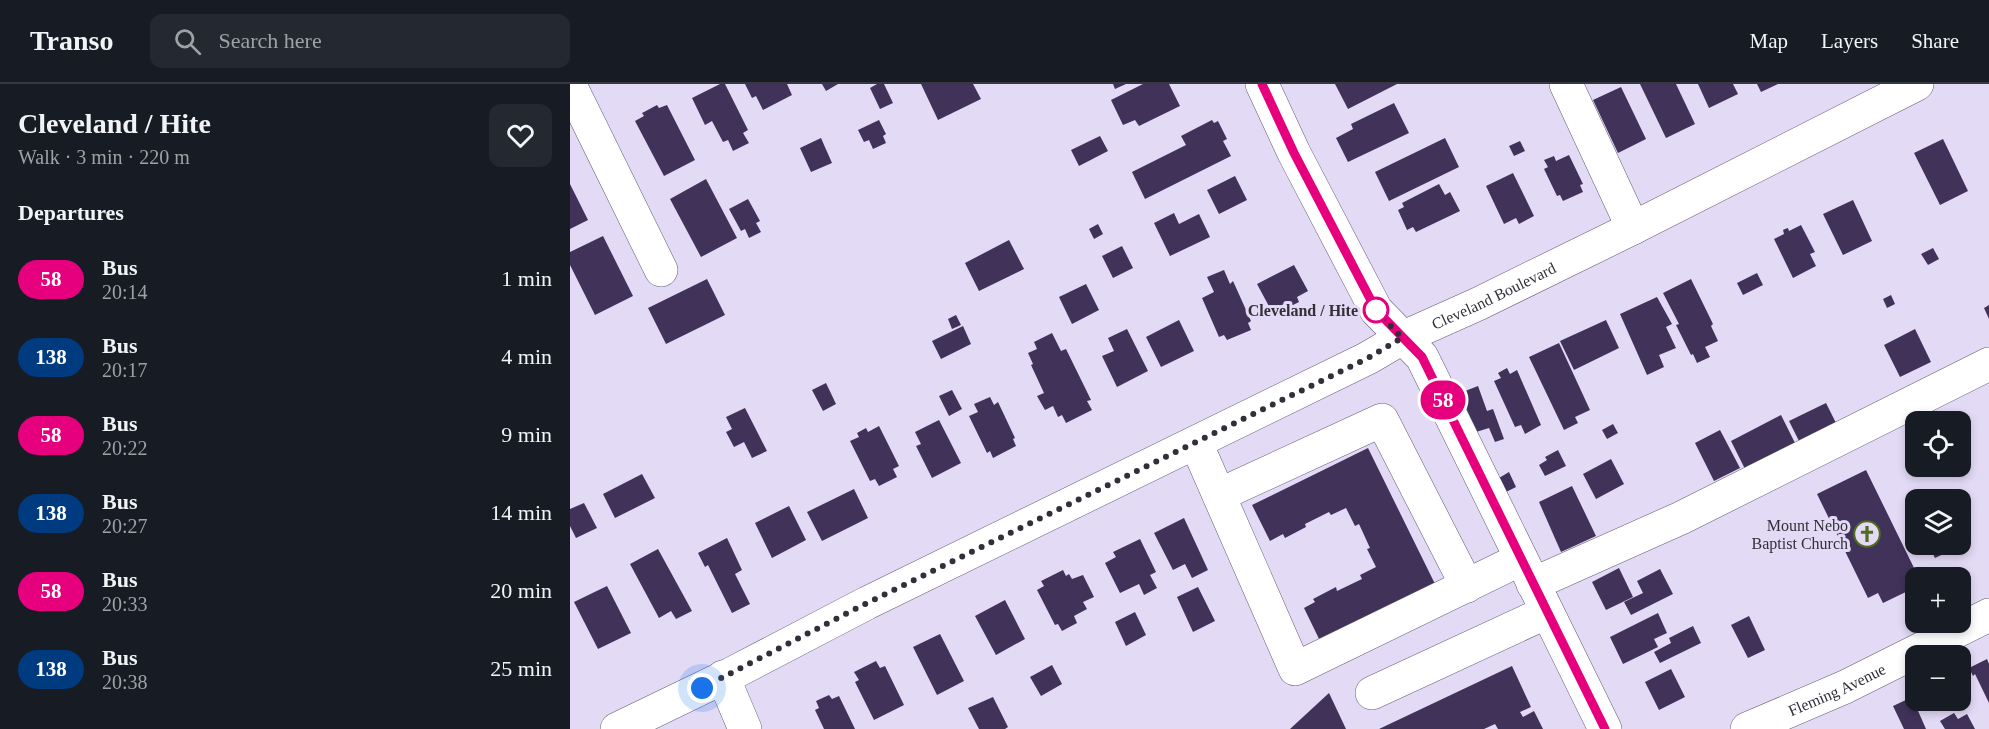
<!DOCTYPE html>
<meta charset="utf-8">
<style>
body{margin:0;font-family:"Times New Roman",serif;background:#242831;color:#f1f3f6;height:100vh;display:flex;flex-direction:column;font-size:22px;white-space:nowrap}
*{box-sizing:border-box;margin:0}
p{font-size:20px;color:#9ea1a6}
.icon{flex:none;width:33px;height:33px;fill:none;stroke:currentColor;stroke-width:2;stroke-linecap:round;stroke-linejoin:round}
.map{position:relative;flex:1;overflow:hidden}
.sheet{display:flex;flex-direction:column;background:#171b24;width:570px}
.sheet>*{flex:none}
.badge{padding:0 12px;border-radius:20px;font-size:21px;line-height:39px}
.buttons{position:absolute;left:1335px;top:327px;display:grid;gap:12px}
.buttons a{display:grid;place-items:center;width:66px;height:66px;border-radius:12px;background:#171b24;box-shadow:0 3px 9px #0003;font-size:30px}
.you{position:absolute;width:30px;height:30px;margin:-15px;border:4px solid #fff;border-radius:50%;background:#1a73e8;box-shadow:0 0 0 9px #1a73e833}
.map>.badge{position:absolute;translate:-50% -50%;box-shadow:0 0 0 3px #fff}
h2{padding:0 18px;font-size:22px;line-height:54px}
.round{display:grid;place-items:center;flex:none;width:63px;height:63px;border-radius:12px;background:#242831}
.summary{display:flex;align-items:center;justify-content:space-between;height:102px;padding:0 18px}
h1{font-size:28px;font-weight:600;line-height:45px}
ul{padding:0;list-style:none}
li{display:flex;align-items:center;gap:18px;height:78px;padding:0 18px}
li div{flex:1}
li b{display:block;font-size:22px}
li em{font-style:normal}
li .badge{min-width:66px;font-weight:700;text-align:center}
header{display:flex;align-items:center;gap:36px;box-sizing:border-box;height:84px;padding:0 30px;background:#171b24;border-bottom:2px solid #363941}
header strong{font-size:28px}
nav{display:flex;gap:33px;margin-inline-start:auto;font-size:21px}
.search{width:420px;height:54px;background:#242831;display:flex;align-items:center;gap:15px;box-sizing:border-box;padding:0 21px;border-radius:12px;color:#9ea1a6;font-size:22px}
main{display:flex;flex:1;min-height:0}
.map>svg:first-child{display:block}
.building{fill:#41325a}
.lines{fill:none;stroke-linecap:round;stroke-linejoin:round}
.minor-casing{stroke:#645c74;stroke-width:34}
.minor{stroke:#fff;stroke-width:33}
.line-casing{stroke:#fff;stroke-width:14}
.line{stroke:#e6007e;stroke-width:9}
.walk{stroke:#322f39;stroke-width:6;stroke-dasharray:0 10.8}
.stop-dot{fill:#fff;stroke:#e6007e;stroke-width:3}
.labels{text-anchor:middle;stroke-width:6;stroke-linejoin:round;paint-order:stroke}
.street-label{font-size:16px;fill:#322f39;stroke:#e3daf6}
.stop-label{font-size:16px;font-weight:bold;fill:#322f39;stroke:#e3daf6;text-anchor:end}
.poi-label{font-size:16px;fill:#322f39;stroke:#e3daf6;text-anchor:end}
</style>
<header>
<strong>Transo</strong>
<div class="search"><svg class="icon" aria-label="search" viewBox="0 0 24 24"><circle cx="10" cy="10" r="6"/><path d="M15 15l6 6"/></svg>Search here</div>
<nav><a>Map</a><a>Layers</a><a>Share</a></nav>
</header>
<main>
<section class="sheet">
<div class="summary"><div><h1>Cleveland / Hite</h1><p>Walk · 3 min · 220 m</p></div><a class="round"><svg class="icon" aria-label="heart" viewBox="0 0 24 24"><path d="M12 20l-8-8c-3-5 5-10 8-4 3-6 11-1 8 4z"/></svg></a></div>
<h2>Departures</h2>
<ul>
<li><span class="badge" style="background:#e6007e;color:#fff">58</span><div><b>Bus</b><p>20:14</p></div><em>1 min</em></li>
<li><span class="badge" style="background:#003b80;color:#fff">138</span><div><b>Bus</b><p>20:17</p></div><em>4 min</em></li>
<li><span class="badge" style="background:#e6007e;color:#fff">58</span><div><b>Bus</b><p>20:22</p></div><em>9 min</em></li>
<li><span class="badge" style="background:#003b80;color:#fff">138</span><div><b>Bus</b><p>20:27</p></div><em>14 min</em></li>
<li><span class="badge" style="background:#e6007e;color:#fff">58</span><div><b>Bus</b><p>20:33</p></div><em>20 min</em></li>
<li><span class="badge" style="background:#003b80;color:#fff">138</span><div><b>Bus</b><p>20:38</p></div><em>25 min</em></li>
</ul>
</section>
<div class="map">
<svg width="1419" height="645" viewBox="0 0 1419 645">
<rect width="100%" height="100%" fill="#e3daf6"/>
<g class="building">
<path d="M150,0H155L178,46L173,49L179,59L163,67L158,56L153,58L142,37L135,41L122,14Z"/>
<path d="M175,0H217L222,11L193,26L186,12L182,14Z"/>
<path d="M252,0H268L256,7Z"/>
<path d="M307,0H314L323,19L310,25L300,4Z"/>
<path d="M351,0H403L411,15L368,36Z"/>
<path d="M543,0H556L545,5Z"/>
<path d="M573,0H599L610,22L569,42L565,36L553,41L541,16Z"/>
<path d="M765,0H827L778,25Z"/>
<path d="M1070,0H1106L1125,40L1096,54Z"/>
<path d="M1128,0H1163L1168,10L1139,24Z"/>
<path d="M1187,0H1208L1191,8Z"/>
<path d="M1051,3L1076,55L1048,69L1023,16Z"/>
<path d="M824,19L839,49L778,78L766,54L783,45L781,40Z"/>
<path d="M87,21L89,24L97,21L125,76L94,92L65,37L74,32L72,29L74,28Z"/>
<path d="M309,36L316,50L313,52L316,59L303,65L299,56L294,58L288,46Z"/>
<path d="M642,36L644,39L648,37L657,55L653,57L661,72L575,115L562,88L616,61L611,52Z"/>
<path d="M530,52L538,67L509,82L501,66Z"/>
<path d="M251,54L262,79L241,88L230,64Z"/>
<path d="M875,54L889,83L819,117L805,88Z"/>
<path d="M1373,55L1398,107L1370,121L1344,69Z"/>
<path d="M950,57L955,67L944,72L939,62Z"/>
<path d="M999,71L1013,100L1010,101L1013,108L993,117L990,111L987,112L974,85L978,83L974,76L984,72L986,77Z"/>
<path d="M943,89L964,132L949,140L946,134L934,140L916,102Z"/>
<path d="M665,92L677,116L649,130L637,106Z"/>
<path d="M136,95L167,154L131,173L100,115Z"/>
<path d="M0,100L18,136L0,145Z"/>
<path d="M869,100L875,111L880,108L890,127L846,148L843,143L837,146L828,126L834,123L832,119Z"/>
<path d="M178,115L190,137L186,139L191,148L179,154L175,145L171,147L159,125Z"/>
<path d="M1283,116L1302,157L1273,171L1253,130Z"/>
<path d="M604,129L609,140L629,130L640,153L600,172L584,139Z"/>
<path d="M528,140L533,150L524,155L519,145Z"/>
<path d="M1231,141L1245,168L1240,170L1246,182L1223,194L1204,155L1214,150L1213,146L1215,145L1218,144L1219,147Z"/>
<path d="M33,152L63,212L25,231L0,181V168Z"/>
<path d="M439,156L454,185L409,207L395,179Z"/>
<path d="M552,162L563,184L543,194L532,172Z"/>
<path d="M1363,164L1369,175L1358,181L1351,170Z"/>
<path d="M724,181L738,207L727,213L729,218L717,224L714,220L701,226L687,200Z"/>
<path d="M654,186L660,200L663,197L681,237L678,239L681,246L657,256L654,251L649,253L632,214L644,208L637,193Z"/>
<path d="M1187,189L1193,201L1173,211L1167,199Z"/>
<path d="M137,195L155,231L96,260L78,224Z"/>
<path d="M1121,195L1143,240L1141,242L1148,257L1135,263L1140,273L1127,279L1123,270L1121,271L1106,241L1109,240L1093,209Z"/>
<path d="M516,200L529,226L502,240L489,213Z"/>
<path d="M1321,211L1325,220L1317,224L1313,215Z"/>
<path d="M1087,213L1102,240L1096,243L1106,264L1089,271L1094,283L1077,291L1050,230Z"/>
<path d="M1419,221V235L1414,224Z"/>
<path d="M386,231L391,241L382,245L378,235Z"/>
<path d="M609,236L624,267L591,283L576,253Z"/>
<path d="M1036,236L1049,264L1004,286L990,257Z"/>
<path d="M393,242L401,260L371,275L362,257Z"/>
<path d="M557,245L578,287L547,303L532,272L544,267L538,254Z"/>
<path d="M1345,245L1361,278L1330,293L1314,261Z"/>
<path d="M482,249L491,267L496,265L521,316L517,317L522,326L496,339L492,331L488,333L483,322L475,326L467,312L474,309L461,281L463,280L458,269L467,265L464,258Z"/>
<path d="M989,259L1020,326L1005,333L1008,339L994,346L959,273Z"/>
<path d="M937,284L940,290L947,286L971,341L955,350L951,341L945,343L924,297L931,294L928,289Z"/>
<path d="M256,299L266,320L253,327L242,306Z"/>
<path d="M908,302L917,327L923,325L934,355L925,358L919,344L906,348L890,309Z"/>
<path d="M382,306L392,325L379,332L369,312Z"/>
<path d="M420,313L424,321L428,318L445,354L443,355L446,362L423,374L420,367L417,369L399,332L408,328L404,320Z"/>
<path d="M1256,319L1266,339L1229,357L1219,337Z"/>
<path d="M175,324L197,367L182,374L174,358L164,363L156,348L162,345L156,333Z"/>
<path d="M1211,331L1227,363L1177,389L1161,357Z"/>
<path d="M369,336L391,379L362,394L346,362L351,360L345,348Z"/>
<path d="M1043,340L1048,349L1037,355L1032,346Z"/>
<path d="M309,342L329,382L323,385L327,393L309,402L305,395L300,397L280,357L289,353L287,349L296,344L298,348Z"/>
<path d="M1150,346L1170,384L1144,397L1125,359Z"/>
<path d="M798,364L867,504L752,561L734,524L745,518L743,515L766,503L767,507L792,495L790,491L806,483L797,465L800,464L789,440L785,442L776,424L761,431L759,428L735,440L736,443L715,454L713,450L700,457L682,421Z"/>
<path d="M988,366L996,382L975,392L969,381L977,376L975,373Z"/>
<path d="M1041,375L1054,400L1026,415L1013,390Z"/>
<path d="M1296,386L1347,490L1337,495L1342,505L1313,519L1308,509L1298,514L1247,410Z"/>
<path d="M939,388L946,403L936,408L929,394Z"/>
<path d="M72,390L85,414L45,434L33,410Z"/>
<path d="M1002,402L1026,452L991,468L969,418Z"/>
<path d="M284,405L298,434L252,457L237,428Z"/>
<path d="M14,419L27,444L6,454L0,442V425Z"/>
<path d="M219,422L236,456L202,474L185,439Z"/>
<path d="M614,434L638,486L622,494L615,480L603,486L584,449Z"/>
<path d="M157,454L172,486L165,490L180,520L162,529L138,481L135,483L128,469Z"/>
<path d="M570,455L586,488L580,491L587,504L574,511L569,500L550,509L535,479L546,473L543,468Z"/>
<path d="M1358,460H1384L1386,464L1365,474Z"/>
<path d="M88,465L122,527L106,535L101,527L89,534L60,480Z"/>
<path d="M1049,484L1063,513L1036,526L1022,498Z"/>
<path d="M1090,485L1103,510L1061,531L1054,518L1073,509L1067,497Z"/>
<path d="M493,486L496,492L499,490L502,495L513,491L524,513L513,518L517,525L504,532L507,539L492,547L488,540L485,541L467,506L474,502L471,497Z"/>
<path d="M37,502L61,549L28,565L4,518Z"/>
<path d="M628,503L645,537L623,548L607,513Z"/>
<path d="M435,516L455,555L426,571L405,532Z"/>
<path d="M565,528L576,551L556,562L545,538Z"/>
<path d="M1088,529L1097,549L1084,555L1088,563L1053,580L1040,553Z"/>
<path d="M1179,532L1195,566L1178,574L1161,541Z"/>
<path d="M1123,542L1131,559L1090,579L1084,568L1101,559L1099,554Z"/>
<path d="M370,550L394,597L367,611L343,563Z"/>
<path d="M1417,575L1419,580V619L1405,590L1403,592L1399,584Z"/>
<path d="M306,577L310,584L315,582L334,621L304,636L285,598L289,596L284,588Z"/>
<path d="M482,581L492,600L471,612L460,593Z"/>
<path d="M942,582L961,623L950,628L953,633L964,627L973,645H928L925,640L914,645H809Z"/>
<path d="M1101,585L1115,613L1089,626L1075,598Z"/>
<path d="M759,609L776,645H720Z"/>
<path d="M259,611L262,615L269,612L285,645H254L245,626L249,624L246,617Z"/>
<path d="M423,613L438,643L435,645H409L398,624Z"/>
<path d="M1338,615L1341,621L1345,620L1356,645H1334L1323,622Z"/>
<path d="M1384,629L1388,635L1397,630L1405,645H1375L1370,637Z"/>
</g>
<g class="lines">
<g class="minor-casing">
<g id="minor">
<path d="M692,0L724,69L806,226L852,273L1035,645"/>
<path d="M996,0L1063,144"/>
<path d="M1,3L91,186"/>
<path d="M626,359L725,585L951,475"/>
<path d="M649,411L812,336L897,502"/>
<path d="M963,500L1111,434L1419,280"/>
<path d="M153,593L175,645"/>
<path d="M802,609L977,528"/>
<path id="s1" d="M47,645L161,590L297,519L798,274L832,254L908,220L1063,144L1347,0"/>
<path id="s2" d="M1177,645L1275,603L1419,531"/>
</g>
</g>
<use href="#minor" class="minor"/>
</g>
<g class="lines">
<g class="line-casing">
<path id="line" d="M692,0L724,69L806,226L852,273L1035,645"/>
</g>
<use href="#line" class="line"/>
<path class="walk" d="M132,604L297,519L798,274L832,254L806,226"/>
</g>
<defs>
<g id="church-ring" transform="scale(1.35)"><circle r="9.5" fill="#e3daf6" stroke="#506c1f" stroke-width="1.5"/><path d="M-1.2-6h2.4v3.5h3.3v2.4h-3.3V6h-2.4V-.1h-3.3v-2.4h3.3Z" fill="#506c1f"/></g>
</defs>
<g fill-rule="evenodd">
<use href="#church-ring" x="1297" y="450"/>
</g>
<circle class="stop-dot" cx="806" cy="226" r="12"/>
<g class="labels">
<g class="street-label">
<text dy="6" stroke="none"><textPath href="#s1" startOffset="978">Cleveland Boulevard</textPath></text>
<text dy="6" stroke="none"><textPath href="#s2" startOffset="98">Fleming Avenue</textPath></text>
</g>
<g class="stop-label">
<text x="788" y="232">Cleveland / Hite</text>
</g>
<g class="poi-label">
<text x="1278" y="447">Mount Nebo<tspan x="1278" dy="18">Baptist Church</tspan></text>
</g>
</g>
</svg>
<div class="buttons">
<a><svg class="icon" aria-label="locate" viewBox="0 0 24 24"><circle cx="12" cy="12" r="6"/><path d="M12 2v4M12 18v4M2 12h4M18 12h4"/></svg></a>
<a><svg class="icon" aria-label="layers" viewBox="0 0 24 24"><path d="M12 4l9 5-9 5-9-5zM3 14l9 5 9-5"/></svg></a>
<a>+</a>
<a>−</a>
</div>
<div class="you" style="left:132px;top:604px"></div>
<b class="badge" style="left:873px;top:316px;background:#e6007e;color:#fff">58</b>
</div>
</main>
